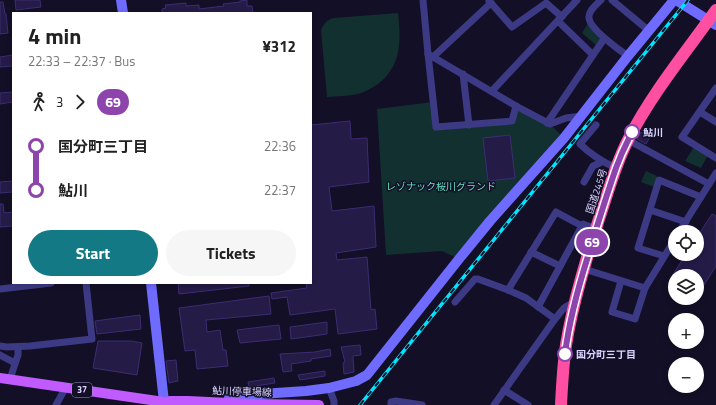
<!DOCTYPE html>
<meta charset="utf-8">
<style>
body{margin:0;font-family:"Titillium Web","Noto Sans JP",sans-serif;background:#f6f6f6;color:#222;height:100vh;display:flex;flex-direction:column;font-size:15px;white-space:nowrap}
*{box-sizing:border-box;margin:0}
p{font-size:13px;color:#767676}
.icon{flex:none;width:22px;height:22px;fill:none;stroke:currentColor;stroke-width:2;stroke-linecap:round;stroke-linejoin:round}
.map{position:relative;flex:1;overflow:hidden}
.drawer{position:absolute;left:12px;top:12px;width:300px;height:272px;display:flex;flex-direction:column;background:#fff;border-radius:0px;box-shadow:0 2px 6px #0003}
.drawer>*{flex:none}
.badge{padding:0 8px;border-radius:13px;font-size:14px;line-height:26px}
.tools{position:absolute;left:668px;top:225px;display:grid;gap:8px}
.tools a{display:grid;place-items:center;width:36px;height:36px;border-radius:50%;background:#fff;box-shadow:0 2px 6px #0003;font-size:20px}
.map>.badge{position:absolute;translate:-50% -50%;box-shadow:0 0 0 2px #fff}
.legs{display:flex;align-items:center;gap:6px;height:44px;padding:0 16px;font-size:13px}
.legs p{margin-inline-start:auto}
.summary{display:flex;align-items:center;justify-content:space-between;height:68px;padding:0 16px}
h1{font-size:22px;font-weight:700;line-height:30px}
.cta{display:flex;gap:8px;margin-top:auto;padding:8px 16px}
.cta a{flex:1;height:46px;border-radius:24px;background:#137a85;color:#fff;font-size:16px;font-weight:700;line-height:46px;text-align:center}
.cta a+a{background:#f6f6f6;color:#222}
ul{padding:0 16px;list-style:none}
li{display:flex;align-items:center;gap:14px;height:44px;font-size:15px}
li i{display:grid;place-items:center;width:6px;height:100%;margin:0 5px;background:currentColor}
li i::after{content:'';width:10px;height:10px;margin:-5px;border:3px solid;border-radius:50%;background:#fff}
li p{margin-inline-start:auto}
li:first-child i{background:linear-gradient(#0000 50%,currentColor 0)}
li:last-child i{background:linear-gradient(currentColor 50%,#0000 0)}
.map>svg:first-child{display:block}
.green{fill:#12302f}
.building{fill:#241b47;stroke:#3b2d73}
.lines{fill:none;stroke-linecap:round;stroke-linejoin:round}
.street{stroke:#3d3a85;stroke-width:7}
.secondary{stroke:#6f6bff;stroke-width:10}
.primary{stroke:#c25bff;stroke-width:10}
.highway{stroke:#ff4fa3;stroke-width:12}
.rail-casing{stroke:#00e5ff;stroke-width:3.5}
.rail{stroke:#130f26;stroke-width:2;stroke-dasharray:6;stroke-linecap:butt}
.line-1-casing{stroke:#fff;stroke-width:9}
.line-1{stroke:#8e44ad;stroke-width:6}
.stop-1-dot{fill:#fff;stroke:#8e44ad;stroke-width:2}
.labels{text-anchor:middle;stroke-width:3;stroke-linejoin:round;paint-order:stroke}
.shield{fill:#130f26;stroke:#9e99be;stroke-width:1}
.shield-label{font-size:9px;font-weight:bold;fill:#d9d4ff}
.stop-label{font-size:10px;font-weight:bold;fill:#d9d4ff;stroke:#130f26;text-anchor:start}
.park-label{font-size:10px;fill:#5fe0c0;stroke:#130f26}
.street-label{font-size:10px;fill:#d9d4ff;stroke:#130f26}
</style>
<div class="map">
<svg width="716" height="405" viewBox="0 0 716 405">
<rect width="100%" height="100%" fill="#130f26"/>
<g class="green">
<path d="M398,13C401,40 402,66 378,84C372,88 365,92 358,94C348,96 337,96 327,97L321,30C324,24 327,19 334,18Z"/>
<path d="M588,23L601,40L597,46L582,33Z"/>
<path d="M433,102L436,127L512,121L516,106L550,124L564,138L459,259L442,251L386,255L377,109Z"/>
<path d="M694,147L708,155L701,168L685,161Z"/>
<path d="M646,171L657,176L654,187L641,182Z"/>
</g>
<g class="building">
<path d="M15,0H40L41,7L16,10Z"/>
<path d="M247,0V6H252L253,13H162V9L166,8L165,5L186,3V6L199,5V9L224,6L223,4L240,2V1Z"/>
<path d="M0,2H3L5,14H6L8,33L0,34Z"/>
<path d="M13,55V66L0,67V57Z"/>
<path d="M13,92V102L0,104V93Z"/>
<path d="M350,121L351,139L367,138L369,182L329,187L332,211L374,206L376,247L336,253L337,260L367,257L371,310L375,309L377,329L338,334L335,309L290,315L287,297L272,299L271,293L307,288L306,283H311V125Z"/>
<path d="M641,132L650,137L646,144L637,139Z"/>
<path d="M510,135L515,178L488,181L483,138Z"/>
<path d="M13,181V192L0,193V182Z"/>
<path d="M0,204H3L4,213L13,212V226L0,227Z"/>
<path d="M712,214L716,216V266L697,296V276H672L686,254H697V237Z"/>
<path d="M178,283H249V286L179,294Z"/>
<path d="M269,296L271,314L206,320L207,332L220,330L223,350H226L228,366L197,369L195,350L185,351L179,308Z"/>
<path d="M140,315L141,329L97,334L95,321Z"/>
<path d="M327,322V334L291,339L290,327Z"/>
<path d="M279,325L281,339L240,343L237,330Z"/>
<path d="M98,341H131L142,343L137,375L93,368Z"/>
<path d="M360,345L361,355L353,356L354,372L344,374L343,363L345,362L341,347Z"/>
<path d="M330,349L331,356L311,359V361L291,364L292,371L283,372L280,354L315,352Z"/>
<path d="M176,360L178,381L169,383L166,361Z"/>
<path d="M325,371V376L300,380L298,375Z"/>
<path d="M274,378L275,383L249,387L248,382Z"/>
</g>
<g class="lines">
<g class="street">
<path d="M423,0L428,54L436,127L512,121L516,106"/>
<path d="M601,0C596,5 588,11 589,18C590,29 619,50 628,56"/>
<path d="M612,0L648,30"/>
<path d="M491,3L512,27L546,3L562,17"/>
<path d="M558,21L593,55L604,39"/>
<path d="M428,54L516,106L550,124L566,118L582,116"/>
<path d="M433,57L491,3L489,1"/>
<path d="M463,74L469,125"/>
<path d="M716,88L682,137L716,158"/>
<path d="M492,91L577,0"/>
<path d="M700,112L716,122"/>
<path d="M547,123L593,55"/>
<path d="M596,125L580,144C591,155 603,162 616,168"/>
<path d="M628,140L709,184"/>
<path d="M584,182L593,166L602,162"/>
<path d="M650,210L686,222"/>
<path d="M679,232L716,173"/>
<path d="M531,252L560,266"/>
<path d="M664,256L638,248L659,180L701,197"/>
<path d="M584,269L645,288L675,239"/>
<path d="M621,281L612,312L635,319L645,288"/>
<path d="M0,289L51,283"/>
<path d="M508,290L556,212L582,226"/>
<path d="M455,302L475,279H478L508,290L526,298L555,319"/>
<path d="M538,307L583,224L596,229"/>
<path d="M0,346L7,347L30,346L92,339L86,283"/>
<path d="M0,355L15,363"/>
<path d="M10,379L18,355V347"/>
<path d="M329,388L334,401V405"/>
<path d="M504,390L528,405"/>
<path d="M56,405L66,387"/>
<path d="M391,405V402L396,401L422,405"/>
<path d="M494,405L555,319C561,312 565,304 574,304"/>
</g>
<g class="secondary">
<path d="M121,0L123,13"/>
<path d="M676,0L716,25"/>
<path d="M151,283L164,402L163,405"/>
<path d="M228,403L229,398L232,395L239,394H261L306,391L329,388L356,381L367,375L459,259L490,221L564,138L628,56L674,0"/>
</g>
<g class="primary">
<path d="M0,378L164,402L178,405"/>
<path d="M170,401H188L250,404L319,405"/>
</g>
<path class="highway" d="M561,405C562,385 563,365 566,345C573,302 586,260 599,219C608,193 615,165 628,140C652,93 686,52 716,10"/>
<g class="rail-casing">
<path id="rail" d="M360,405L688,0"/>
</g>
<use href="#rail" class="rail"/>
</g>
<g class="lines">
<g class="line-1-casing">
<path id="line-1" d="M565,354C569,321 578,288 588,256C597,226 606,197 616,168L622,153L632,132"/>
</g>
<use href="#line-1" class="line-1"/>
</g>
<g class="stop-1-dot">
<circle cx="632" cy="132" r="7"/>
<circle cx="565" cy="354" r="7"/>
</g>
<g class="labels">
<rect class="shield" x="72" y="383" width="20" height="14" rx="3"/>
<g class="shield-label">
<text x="82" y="393">37</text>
</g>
<g class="stop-label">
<text x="643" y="136">鮎川</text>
<text x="576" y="358">国分町三丁目</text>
</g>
<g class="park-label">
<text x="441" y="190">レゾナック桜川グランド</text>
</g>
<g class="street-label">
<text transform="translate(596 191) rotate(-72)" y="4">国道245号</text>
<text transform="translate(242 391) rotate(2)" y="4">鮎川停車場線</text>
</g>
</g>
</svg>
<div class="tools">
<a><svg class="icon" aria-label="locate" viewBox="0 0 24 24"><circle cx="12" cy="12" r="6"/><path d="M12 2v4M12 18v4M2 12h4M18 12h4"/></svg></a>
<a><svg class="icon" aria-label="layers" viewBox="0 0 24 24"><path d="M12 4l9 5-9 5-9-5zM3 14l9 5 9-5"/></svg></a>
<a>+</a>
<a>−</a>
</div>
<b class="badge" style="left:592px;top:242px;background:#8e44ad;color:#fff">69</b>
<section class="drawer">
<div class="summary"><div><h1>4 min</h1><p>22:33 – 22:37 · Bus</p></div><b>¥312</b></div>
<div class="legs"><svg class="icon" aria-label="walk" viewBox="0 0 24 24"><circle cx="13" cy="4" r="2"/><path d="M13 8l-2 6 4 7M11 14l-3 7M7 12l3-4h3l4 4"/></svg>3<svg class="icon" aria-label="forward" viewBox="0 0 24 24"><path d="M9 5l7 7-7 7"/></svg><b class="badge" style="background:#8e44ad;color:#fff">69</b></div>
<ul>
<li><i style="color:#8e44ad"></i><b>国分町三丁目</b><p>22:36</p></li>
<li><i style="color:#8e44ad"></i><b>鮎川</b><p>22:37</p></li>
</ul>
<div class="cta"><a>Start</a><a>Tickets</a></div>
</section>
</div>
